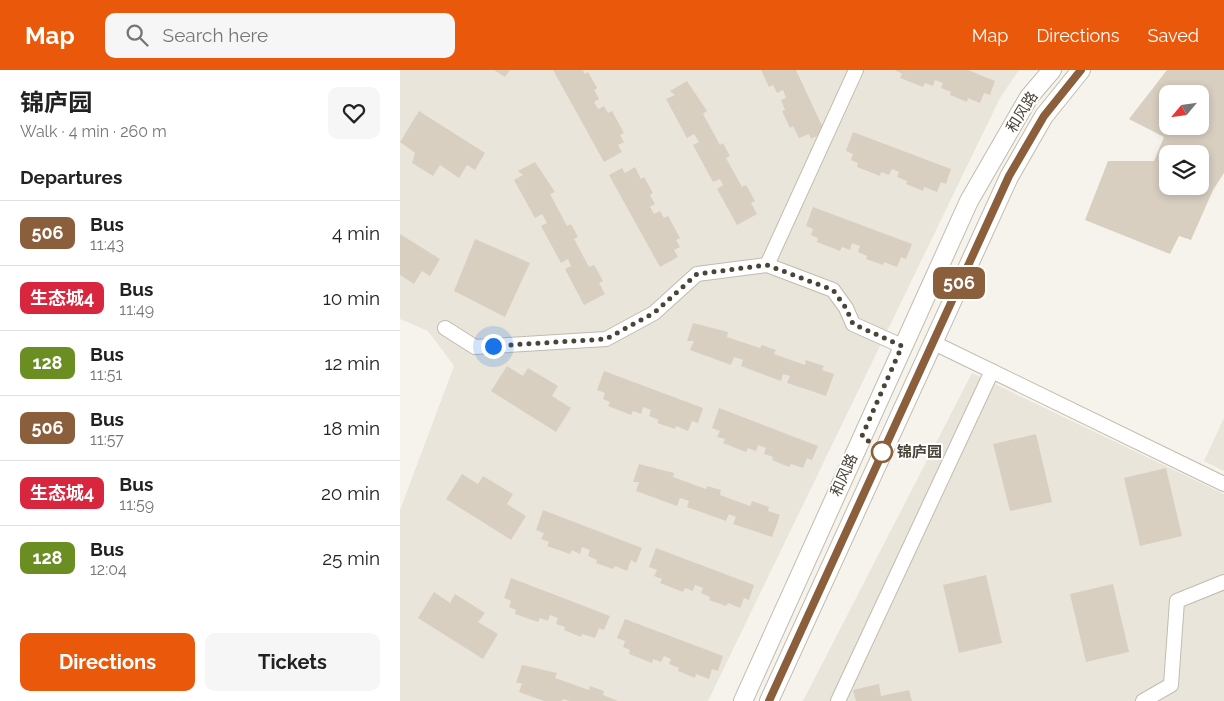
<!DOCTYPE html>
<meta charset="utf-8">
<style>
body{margin:0;font-family:Raleway,"Noto Sans SC",sans-serif;background:#f6f6f6;color:#222;height:100vh;display:flex;flex-direction:column;font-size:19px;white-space:nowrap}
*{box-sizing:border-box;margin:0}
p{font-size:16px;color:#767676}
.icon{flex:none;width:28px;height:28px;fill:none;stroke:currentColor;stroke-width:2;stroke-linecap:round;stroke-linejoin:round}
.map{position:relative;flex:1;overflow:hidden}
.side{display:flex;flex-direction:column;background:#fff;width:400px}
.side>*{flex:none}
.badge{padding:0 10px;border-radius:8px;font-size:18px;line-height:32px}
.needle{width:32px;rotate:241deg}
.tools{position:absolute;left:759px;top:15px;display:grid;gap:10px}
.tools a{display:grid;place-items:center;width:50px;height:50px;border-radius:10px;background:#fff;box-shadow:0 2px 8px #0003;font-size:25px}
.you{position:absolute;width:25px;height:25px;margin:-12px;border:4px solid #fff;border-radius:50%;background:#1a73e8;box-shadow:0 0 0 8px #1a73e833}
.map>.badge{position:absolute;translate:-50% -50%;box-shadow:0 0 0 2px #fff}
h2{padding:0 20px;font-size:19px;line-height:45px}
.round{display:grid;place-items:center;flex:none;width:52px;height:52px;border-radius:10px;background:#f6f6f6}
.headline{display:flex;align-items:center;justify-content:space-between;height:85px;padding:0 20px}
h1{font-size:24px;font-weight:700;line-height:38px}
.cta{display:flex;gap:10px;margin-top:auto;padding:10px 20px}
.cta a{flex:1;height:58px;border-radius:10px;background:#ea580c;color:#fff;font-size:20px;font-weight:700;line-height:58px;text-align:center}
.cta a+a{background:#f6f6f6;color:#222}
ul{padding:0;list-style:none}
li{display:flex;align-items:center;gap:15px;height:65px;padding:0 20px;border-top:1px solid #e0e0e0}
li div{flex:1}
li b{display:block;font-size:19px}
li em{font-style:normal}
li .badge{min-width:55px;font-weight:700;text-align:center}
header{display:flex;align-items:center;gap:30px;box-sizing:border-box;height:70px;padding:0 25px;background:#ea580c;color:#fff}
header strong{font-size:24px}
nav{display:flex;gap:28px;margin-inline-start:auto;font-size:18px}
.search{width:350px;height:45px;background:#f6f6f6;display:flex;align-items:center;gap:12px;box-sizing:border-box;padding:0 18px;border-radius:10px;color:#767676;font-size:19px}
main{display:flex;flex:1;min-height:0}
.map>svg:first-child{display:block}
.residential{fill:#eae5da}
.building{fill:#d8cfc1;fill-rule:evenodd}
.lines{fill:none;stroke-linecap:round;stroke-linejoin:round}
.minor-casing{stroke:#c2bbae;stroke-width:16}
.tertiary-casing{stroke:#c2bbae;stroke-width:20}
.minor{stroke:#fff;stroke-width:14}
.tertiary{stroke:#fff;stroke-width:18}
.line-casing{stroke:#fff;stroke-width:11}
.line{stroke:#8b5e3c;stroke-width:8}
.walk{stroke:#4b4439;stroke-width:5;stroke-dasharray:0 9}
.stop-dot{fill:#fff;stroke:#8b5e3c;stroke-width:2.5}
.labels{text-anchor:middle;stroke-width:4;stroke-linejoin:round;paint-order:stroke}
.street-label{font-size:15px;fill:#4b4439;stroke:#fff}
.stop-label{font-size:15px;font-weight:bold;fill:#4b4439;stroke:#fff;text-anchor:start}
</style>
<header>
<strong>Map</strong>
<div class="search"><svg class="icon" aria-label="search" viewBox="0 0 24 24"><circle cx="10" cy="10" r="6"/><path d="M15 15l6 6"/></svg>Search here</div>
<nav><a>Map</a><a>Directions</a><a>Saved</a></nav>
</header>
<main>
<section class="side">
<div class="headline"><div><h1>锦庐园</h1><p>Walk · 4 min · 260 m</p></div><a class="round"><svg class="icon" aria-label="heart" viewBox="0 0 24 24"><path d="M12 20l-8-8c-3-5 5-10 8-4 3-6 11-1 8 4z"/></svg></a></div>
<h2>Departures</h2>
<ul>
<li><span class="badge" style="background:#8b5e3c;color:#fff">506</span><div><b>Bus</b><p>11:43</p></div><em>4 min</em></li>
<li><span class="badge" style="background:#d7263d;color:#fff">生态城4</span><div><b>Bus</b><p>11:49</p></div><em>10 min</em></li>
<li><span class="badge" style="background:#6b8e23;color:#fff">128</span><div><b>Bus</b><p>11:51</p></div><em>12 min</em></li>
<li><span class="badge" style="background:#8b5e3c;color:#fff">506</span><div><b>Bus</b><p>11:57</p></div><em>18 min</em></li>
<li><span class="badge" style="background:#d7263d;color:#fff">生态城4</span><div><b>Bus</b><p>11:59</p></div><em>20 min</em></li>
<li><span class="badge" style="background:#6b8e23;color:#fff">128</span><div><b>Bus</b><p>12:04</p></div><em>25 min</em></li>
</ul>
<div class="cta"><a>Directions</a><a>Tickets</a></div>
</section>
<div class="map">
<svg width="824" height="631" viewBox="0 0 824 631">
<rect width="100%" height="100%" fill="#f6f3ec"/>
<g class="residential">
<path d="M0,0H619L600,28L308,631H0V440L54,296L28,261L0,249Z"/>
<path d="M572,303L824,424V631H403Z"/>
<path d="M824,348V401L804,391Z"/>
</g>
<g class="building">
<path d="M94,0H110L105,7Z"/>
<path d="M153,0H183L185,4L188,2L197,18L194,20L199,29L194,32L198,39L204,36L208,43L212,41L224,63L220,65L224,72L218,75L222,82L204,92Z"/>
<path d="M361,0H396L425,62L411,69L409,64L399,68L393,56L390,58L382,41L385,40L381,30L386,28L383,20L377,23L373,15L369,17Z"/>
<path d="M495,0H568L595,11L590,25L584,23L580,33L568,28L567,32L550,25L551,22L541,18L543,13L535,10L533,16L525,13L523,17L500,8L502,4Z"/>
<path d="M767,0H824V103L813,120L791,170L779,166L770,184L685,150L708,91H754L764,67L729,49ZM768,24H800V56H768ZM768,84H800V116H768Z"/>
<path d="M287,11L307,41L303,44L320,75L323,73L330,86L326,88L342,117L346,115L355,131L351,133L357,144L337,155L317,119L323,115L320,109L313,112L293,75L299,72L294,64L287,68L266,29L275,25L270,21Z"/>
<path d="M19,41L85,83L75,100L67,95L59,108L40,95L33,106L12,93L15,83L0,72Z"/>
<path d="M453,62L551,99L546,114L541,112L537,122L524,117L523,121L506,114L507,111L497,107L499,102L492,99L489,105L481,102L480,106L457,97L458,93L451,90L453,84L446,81Z"/>
<path d="M135,92L155,122L150,124L167,156L171,154L178,167L174,169L189,197L194,195L203,211L199,213L205,224L184,235L165,199L171,196L168,189L161,193L141,156L147,153L142,144L135,148L114,110L123,105L118,101Z"/>
<path d="M235,97L241,109L244,107L253,123L250,125L255,134L250,137L254,144L260,141L264,148L268,146L280,168L276,170L280,177L274,180L278,187L260,197L209,105L222,98L225,103Z"/>
<path d="M413,137L512,174L506,189L501,187L497,197L484,192L483,195L466,189L467,186L458,182L460,176L452,173L450,180L442,177L440,181L417,172L418,168L411,165L413,159L406,156Z"/>
<path d="M0,164L40,189L30,206L22,201L14,214L0,205Z"/>
<path d="M75,169L130,193L105,247L54,221Z"/>
<path d="M293,253L328,262L327,267L360,278L362,275L376,280L374,284L405,295L406,290L424,296L422,300L434,304L426,326L387,313L390,306L383,304L381,311L341,296L343,290L334,287L331,295L290,280L294,271H287Z"/>
<path d="M107,296L123,306L128,298L158,316L152,326L171,338L156,362L91,321Z"/>
<path d="M204,301L303,338L298,353L292,351L288,361L276,356L275,359L257,353L259,350L249,346L251,340L243,337L241,344L233,341L231,345L208,336L210,332L203,329L205,323L197,320Z"/>
<path d="M319,338L418,376L412,390L407,388L403,398L391,394L389,397L372,390L373,387L364,384L366,378L358,375L356,381L348,378L346,382L323,373L325,369L317,367L320,361L312,358Z"/>
<path d="M636,364L652,432L610,441L593,374Z"/>
<path d="M239,394L274,403L273,407L306,419L307,416L321,420L320,425L350,436L352,431L369,437L368,441L380,445L372,467L333,454L336,447L329,444L326,451L287,437L289,431L280,428L277,436L236,421L239,412H233Z"/>
<path d="M766,398L782,466L740,476L724,408Z"/>
<path d="M62,404L78,414L83,406L113,424L107,434L126,446L111,470L46,429Z"/>
<path d="M143,440L242,478L236,493L231,490L227,501L215,496L213,499L196,493L197,490L188,486L190,480L182,477L180,484L172,480L170,484L147,476L149,472L141,469L144,463L136,460Z"/>
<path d="M256,478L354,515L349,530L344,528L340,538L328,533L326,536L309,530L310,527L301,523L303,518L295,515L293,521L285,518L283,522L260,513L262,509L254,506L257,500L249,497Z"/>
<path d="M586,505L602,573L559,583L543,515Z"/>
<path d="M111,508L210,546L204,560L199,558L195,568L182,564L181,567L164,560L165,557L156,554L158,548L150,545L148,551L140,548L138,552L115,544L116,540L109,537L111,531L104,528Z"/>
<path d="M713,514L729,582L686,592L670,524Z"/>
<path d="M34,522L50,533L55,524L85,543L78,552L98,564L83,589L18,548Z"/>
<path d="M225,549L323,586L318,601L312,599L309,609L296,604L295,608L278,601L279,598L269,594L271,589L264,586L261,592L253,589L252,593L229,584L230,580L223,577L225,571L217,568Z"/>
<path d="M122,595L157,603L155,608L189,620L190,616L204,621L203,625L218,631H169L163,629L162,631H144L119,622L122,613H116Z"/>
<path d="M479,614L481,626L509,620L512,631H456L453,620Z"/>
</g>
<g class="lines">
<g class="minor-casing">
<g id="minor">
<path d="M367,195L456,0"/>
<path d="M45,258L75,277L206,269L254,243L297,204L367,195L433,220L446,238L453,254L502,276"/>
<path d="M532,272L824,414"/>
<path d="M438,631L592,301"/>
<path d="M743,631L771,615L777,531L824,512"/>
</g>
</g>
<g class="tertiary-casing">
<g id="tertiary">
<path d="M343,631L569,131L629,27L652,0"/>
<path d="M369,631L609,107L644,46L681,0"/>
</g>
</g>
<use href="#minor" class="minor"/>
<use href="#tertiary" class="tertiary"/>
</g>
<g class="lines">
<g class="line-casing">
<path id="line" d="M369,631L609,106L644,46L681,0"/>
</g>
<use href="#line" class="line"/>
<path class="walk" d="M93,276L206,269L254,243L297,204L367,195L433,220L446,238L453,254L502,276L462,366L482,382"/>
</g>
<circle class="stop-dot" cx="482" cy="382" r="10"/>
<g class="labels">
<g class="street-label">
<text transform="translate(622 42) rotate(-58)" y="5">和风路</text>
<text transform="translate(444 405) rotate(-66)" y="5">和风路</text>
</g>
<g class="stop-label">
<text x="497" y="387">锦庐园</text>
</g>
</g>
</svg>
<div class="tools">
<a><svg class="needle" viewBox="-14 -14 28 28"><path d="M0-13l5 13h-10z" fill="#e53935"/><path d="M0 13l5-13h-10z" fill="#767676"/></svg></a>
<a><svg class="icon" aria-label="layers" viewBox="0 0 24 24"><path d="M12 4l9 5-9 5-9-5zM3 14l9 5 9-5"/></svg></a>
</div>
<div class="you" style="left:93px;top:276px"></div>
<b class="badge" style="left:559px;top:213px;background:#8b5e3c;color:#fff">506</b>
</div>
</main>
